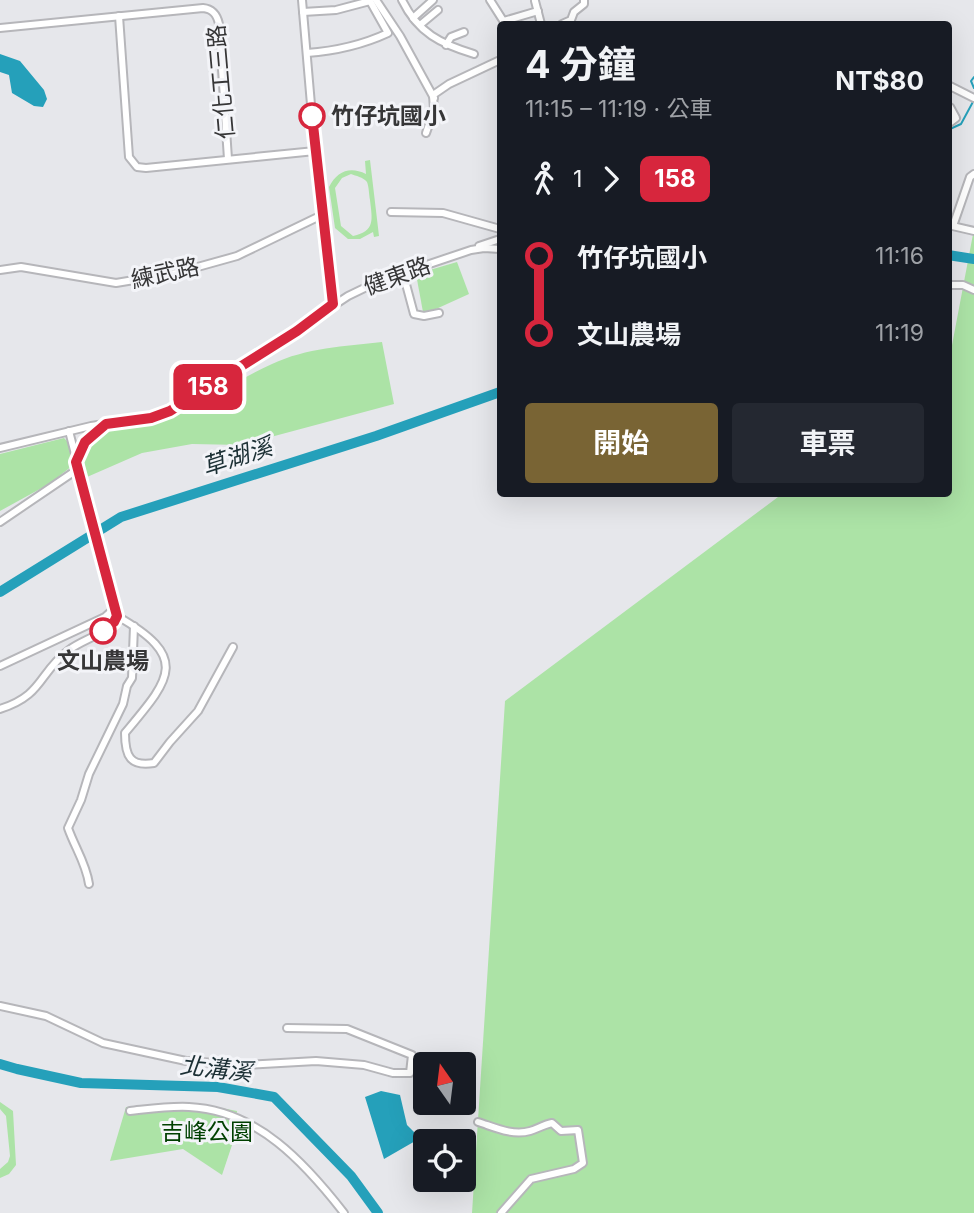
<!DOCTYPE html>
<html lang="zh-TW">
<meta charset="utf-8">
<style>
body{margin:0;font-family:Inter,"Noto Sans TC",sans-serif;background:#242831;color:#f1f3f6;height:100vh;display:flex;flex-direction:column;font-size:26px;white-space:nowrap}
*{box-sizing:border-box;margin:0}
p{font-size:23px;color:#9ea1a6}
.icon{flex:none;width:38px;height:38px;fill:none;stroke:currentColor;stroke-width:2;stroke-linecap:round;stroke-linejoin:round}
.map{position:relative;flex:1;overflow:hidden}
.drawer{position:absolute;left:497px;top:21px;width:455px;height:476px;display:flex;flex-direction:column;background:#171b24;border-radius:7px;box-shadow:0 7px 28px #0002}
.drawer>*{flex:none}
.badge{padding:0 14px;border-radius:10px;font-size:24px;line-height:46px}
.needle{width:46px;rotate:346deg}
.fabs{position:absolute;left:413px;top:1052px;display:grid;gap:14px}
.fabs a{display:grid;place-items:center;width:63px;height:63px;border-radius:7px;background:#171b24;box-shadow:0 7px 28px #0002;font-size:35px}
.map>.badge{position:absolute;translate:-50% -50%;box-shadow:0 0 0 4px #fff}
.legs{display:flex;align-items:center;gap:10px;height:77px;padding:0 28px;font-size:23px}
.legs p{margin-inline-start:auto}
.summary{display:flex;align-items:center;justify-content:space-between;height:119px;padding:0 28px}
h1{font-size:38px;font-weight:700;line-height:52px}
.primary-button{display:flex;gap:14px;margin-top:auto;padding:14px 28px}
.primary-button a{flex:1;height:80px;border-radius:7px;background:#796434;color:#fff;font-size:28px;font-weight:700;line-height:80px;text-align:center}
.primary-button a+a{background:#242831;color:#f1f3f6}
ul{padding:0 28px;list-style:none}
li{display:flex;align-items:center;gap:24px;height:77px;font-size:26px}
li i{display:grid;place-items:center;width:10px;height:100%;margin:0 9px;background:currentColor}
li i::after{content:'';width:18px;height:18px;margin:-9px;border:5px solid;border-radius:50%;background:#171b24}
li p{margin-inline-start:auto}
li:first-child i{background:linear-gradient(#0000 50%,currentColor 0)}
li:last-child i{background:linear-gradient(currentColor 50%,#0000 0)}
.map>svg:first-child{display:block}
.green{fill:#ace3a6;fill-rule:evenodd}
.water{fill:#25a0ba}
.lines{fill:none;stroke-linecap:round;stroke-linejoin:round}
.stream{stroke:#25a0ba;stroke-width:2}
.river{stroke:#25a0ba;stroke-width:10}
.minor-casing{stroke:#b6b6ba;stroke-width:10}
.minor{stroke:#fff;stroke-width:6}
.line-1-casing{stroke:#fff;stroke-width:16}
.line-1{stroke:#d7263d;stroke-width:10}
.stop-1-dot{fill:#fff;stroke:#d7263d;stroke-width:3.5}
.labels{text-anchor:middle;stroke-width:6;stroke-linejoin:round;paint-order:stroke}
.street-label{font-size:23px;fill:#363637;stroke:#f3f4f8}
.stop-label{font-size:23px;font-weight:bold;fill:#363637;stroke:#f3f4f8;text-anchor:start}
.park-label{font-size:23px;fill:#004000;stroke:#f3f4f8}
.water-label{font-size:24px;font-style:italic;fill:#1b2f34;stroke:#f3f4f8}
</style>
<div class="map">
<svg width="974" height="1213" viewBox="0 0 974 1213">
<rect width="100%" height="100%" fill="#e6e7eb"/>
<g class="green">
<path d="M370,160L379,236L374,237L373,232L360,239H348L335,228L329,187C337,171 350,166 366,174L365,161ZM351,174C356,176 363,177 367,182C369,187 369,195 370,200C372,219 376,231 353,236L341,226L335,188L342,178Z"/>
<path d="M974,229V1213H472L505,701L782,494H948L949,361Z"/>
<path d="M457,262L469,294L436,309L423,312L416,274Z"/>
<path d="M382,342L394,404L241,445L192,444L142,453L87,477L83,456C107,417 123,436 157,422C197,406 233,382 272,364C306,348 345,346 382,342Z"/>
<path d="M64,438L67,441L74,465L72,466L49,484L0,511V454Z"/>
<path d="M0,1102L13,1111L16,1165L9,1174L0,1178V1169L8,1162L10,1156L6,1116L0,1109Z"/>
<path d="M196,1103L237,1111L233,1142L222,1175L183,1149L110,1161L126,1107Z"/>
</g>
<g class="water">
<path d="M0,54L20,61L44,90L47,99L43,107L34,106L12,93L9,75L0,72Z"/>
<path d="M381,1091L400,1095L407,1125L415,1133L417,1140L384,1159L365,1097Z"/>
</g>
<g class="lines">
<g class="stream">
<path d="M974,77L971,81L974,88"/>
<path d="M948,128L950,129L961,124L974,100"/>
</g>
<g class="river">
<path d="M948,255L974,259"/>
<path d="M0,592L121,517L376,436L500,392"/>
<path d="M0,1064L17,1069L81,1083L218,1087L274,1097L351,1176L378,1213"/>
</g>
<g class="minor-casing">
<g id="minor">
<path d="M302,0L315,151L333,304"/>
<path d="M376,0L400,36L434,98"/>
<path d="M402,0C418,33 441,44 474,54"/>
<path d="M490,0L504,22"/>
<path d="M535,1L541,24"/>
<path d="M303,12L336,10L370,1L388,33C362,45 335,51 307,53"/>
<path d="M119,16L129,157L137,167L146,168L315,151"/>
<path d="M413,18L433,0"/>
<path d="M504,21L538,11"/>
<path d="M562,24L571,20L574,12L584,4V0"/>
<path d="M420,25L438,10"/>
<path d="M0,28L203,8C213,9 217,15 219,24L228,159"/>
<path d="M446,45L451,37L464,32"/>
<path d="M948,85L974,98"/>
<path d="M948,124L956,118L950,107"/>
<path d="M426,133L434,110L433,95L449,84L500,60"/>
<path d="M391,212L443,213L500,229"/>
<path d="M948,225L974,231"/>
<path d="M953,226L970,177L974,174"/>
<path d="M479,246L500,239"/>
<path d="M0,270L21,267L116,283L176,273L237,256L322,215"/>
<path d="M403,273L414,314L424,316L439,313"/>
<path d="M948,285H963L974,290"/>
<path d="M0,448L91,426L159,416L259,355L348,296L379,281L471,250L484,248L500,249"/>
<path d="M77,460L85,442L104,425"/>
<path d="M0,522L78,469"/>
<path d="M117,616C191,658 170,679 125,733C125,756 130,767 154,763L170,742L198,711L233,647"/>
<path d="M0,666L105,617L115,608"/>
<path d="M0,709C44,695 38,673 69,650C85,638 107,635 117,616L69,431"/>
<path d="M89,884C86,863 75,848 68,828L81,800L89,774L123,704L127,686L132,678L134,626"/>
<path d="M0,1006L46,1016L103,1043L186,1061L244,1065L316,1061L364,1065L393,1073H410L412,1055L347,1029L287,1028"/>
<path d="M130,1111C149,1109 169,1106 189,1107C257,1110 305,1163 344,1213"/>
<path d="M478,1122C494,1127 512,1136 530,1131C537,1129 543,1125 552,1123L561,1131L578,1130L583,1163L574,1169L531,1179L501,1213"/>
</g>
</g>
<use href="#minor" class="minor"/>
</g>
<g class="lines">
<g class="line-1-casing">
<path id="line-1" d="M103,631L114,622L117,616L76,462L85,442L106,424L151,418L170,411L297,331L333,304L312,116"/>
</g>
<use href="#line-1" class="line-1"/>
</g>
<g class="stop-1-dot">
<circle cx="312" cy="116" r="12"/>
<circle cx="103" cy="631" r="12"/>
</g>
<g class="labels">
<g class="street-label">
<text transform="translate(221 82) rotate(-95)" y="8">仁化工三路</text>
<text transform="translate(165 273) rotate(-12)" y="8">練武路</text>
<text transform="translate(397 276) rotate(-20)" y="8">健東路</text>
</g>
<g class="stop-label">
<text x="331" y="124">竹仔坑國小</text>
<text x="103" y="669" text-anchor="middle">文山農場</text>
</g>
<g class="park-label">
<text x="207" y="1140">吉峰公園</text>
</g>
<g class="water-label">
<text transform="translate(237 457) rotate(-18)" y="8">草湖溪</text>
<text transform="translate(216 1069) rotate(6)" y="8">北溝溪</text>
</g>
</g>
</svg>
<div class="fabs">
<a><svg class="needle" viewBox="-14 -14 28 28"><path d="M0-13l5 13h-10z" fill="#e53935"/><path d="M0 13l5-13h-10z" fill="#9ea1a6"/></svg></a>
<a><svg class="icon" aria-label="locate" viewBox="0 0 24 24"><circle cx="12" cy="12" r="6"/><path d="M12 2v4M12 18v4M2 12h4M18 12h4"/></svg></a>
</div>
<b class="badge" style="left:208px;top:387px;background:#d7263d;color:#fff">158</b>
<section class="drawer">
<div class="summary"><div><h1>4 分鐘</h1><p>11:15 – 11:19 · 公車</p></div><b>NT$80</b></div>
<div class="legs"><svg class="icon" aria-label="walk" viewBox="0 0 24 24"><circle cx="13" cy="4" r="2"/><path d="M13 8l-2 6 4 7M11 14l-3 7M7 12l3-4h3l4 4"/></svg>1<svg class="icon" aria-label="forward" viewBox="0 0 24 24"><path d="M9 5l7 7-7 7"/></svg><b class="badge" style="background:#d7263d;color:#fff">158</b></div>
<ul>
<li><i style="color:#d7263d"></i><b>竹仔坑國小</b><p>11:16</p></li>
<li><i style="color:#d7263d"></i><b>文山農場</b><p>11:19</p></li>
</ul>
<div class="primary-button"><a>開始</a><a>車票</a></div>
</section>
</div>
